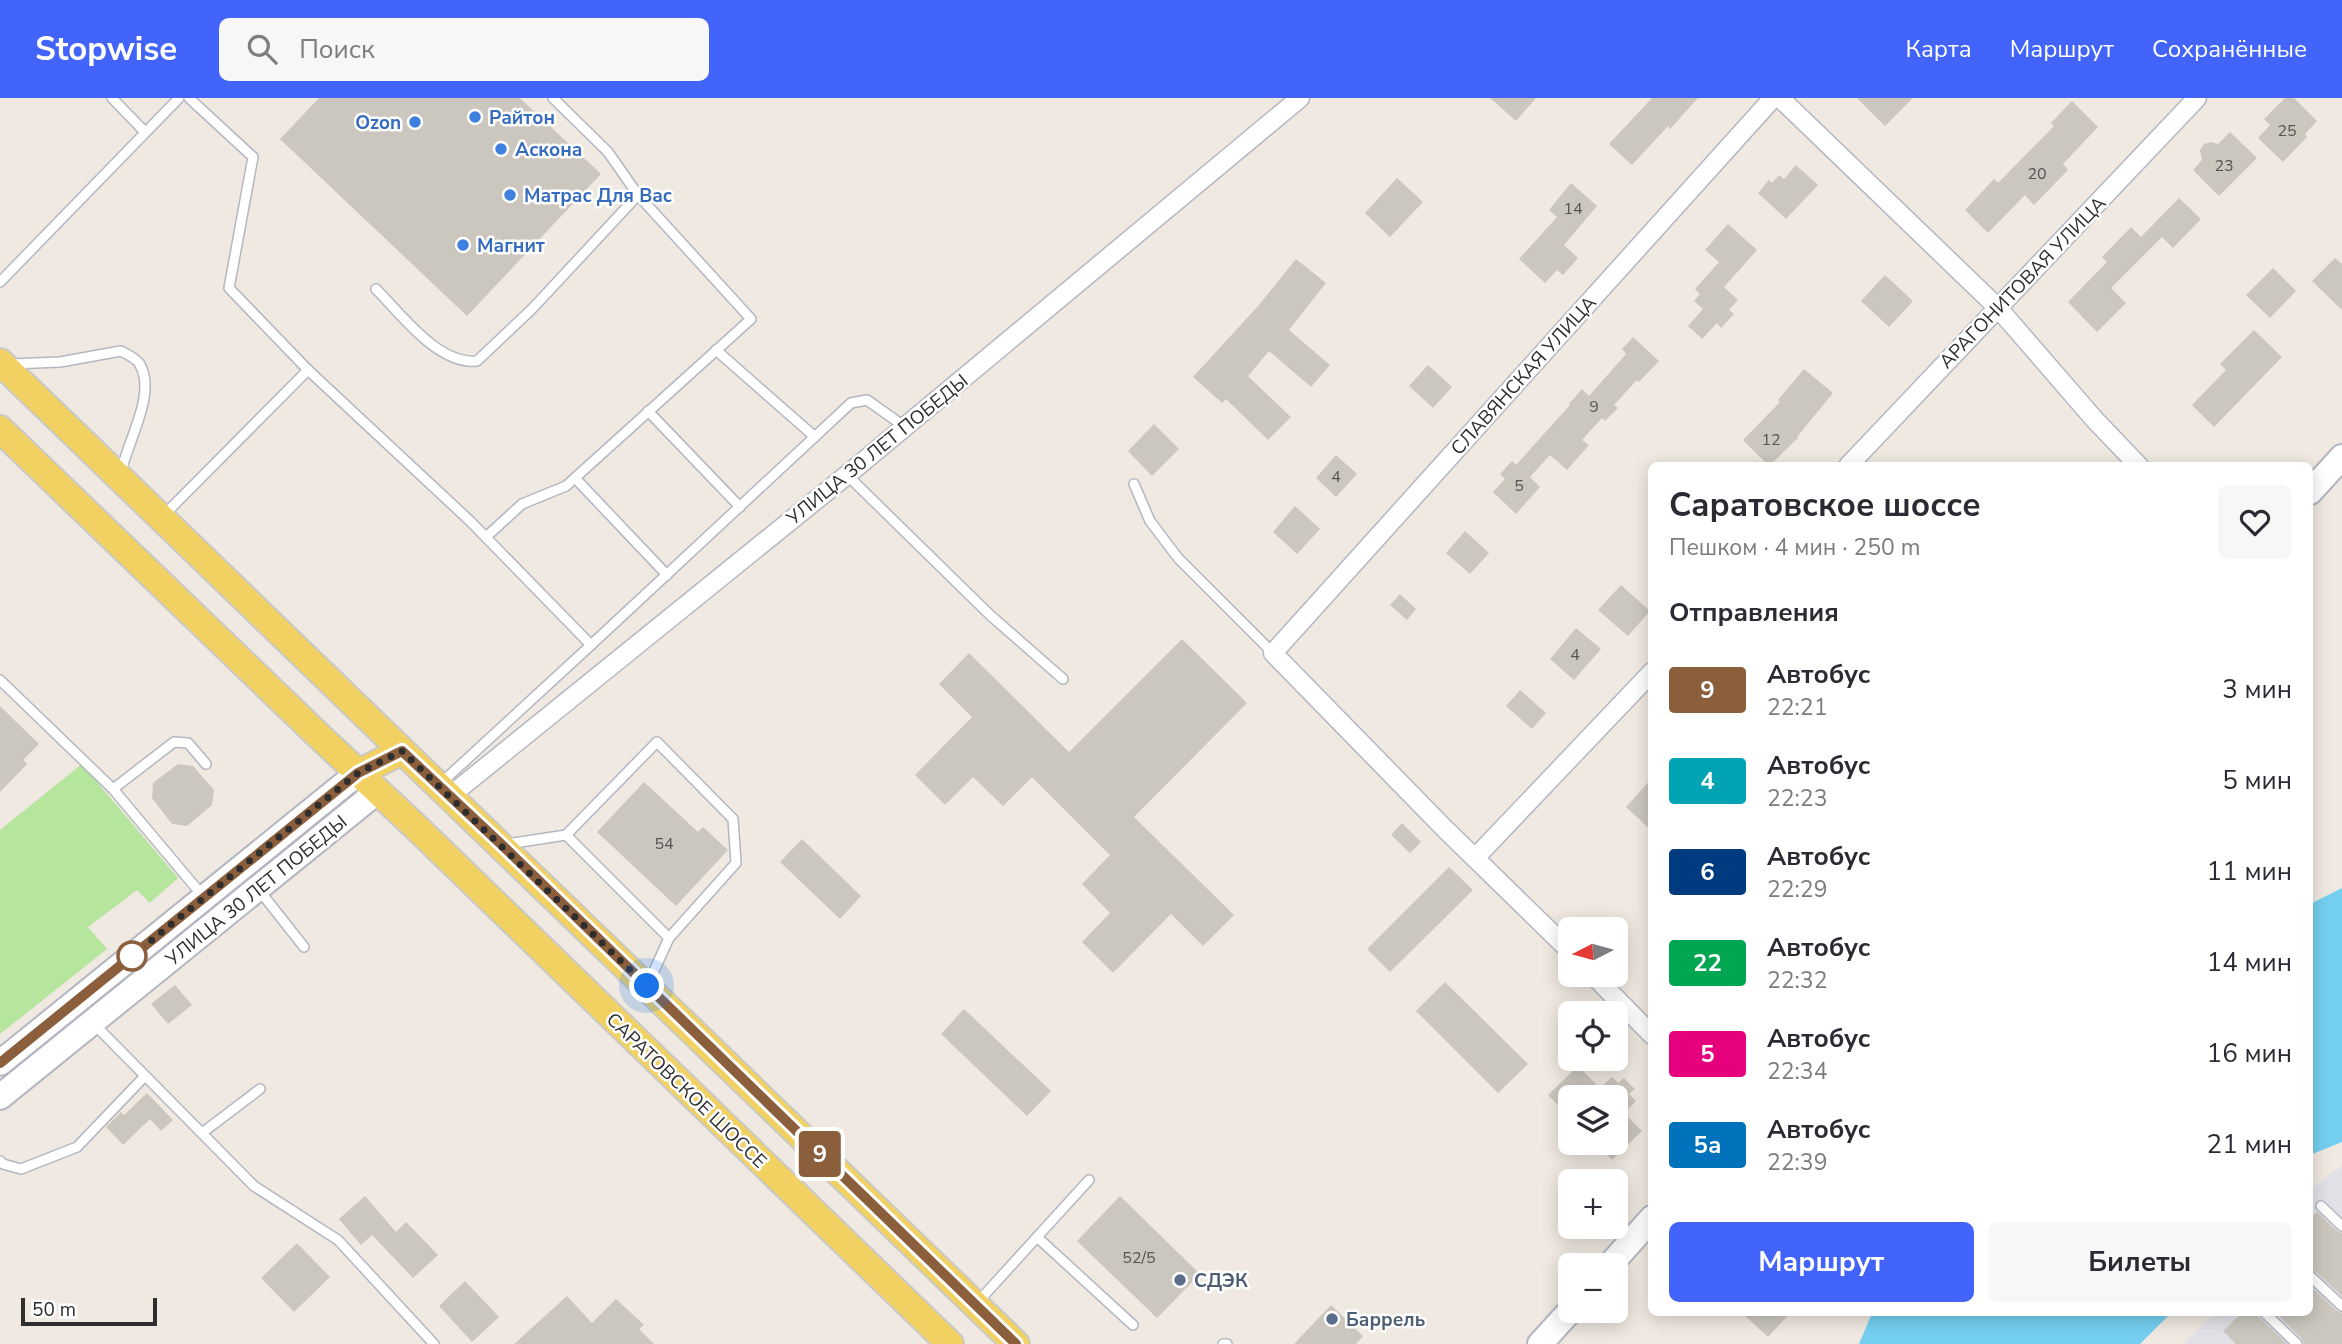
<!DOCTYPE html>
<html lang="ru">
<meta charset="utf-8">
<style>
body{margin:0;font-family:"Nunito Sans",sans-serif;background:#f7f7f7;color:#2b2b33;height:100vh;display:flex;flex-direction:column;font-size:26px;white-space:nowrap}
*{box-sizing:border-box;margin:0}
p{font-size:23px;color:#7c7c81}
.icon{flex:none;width:38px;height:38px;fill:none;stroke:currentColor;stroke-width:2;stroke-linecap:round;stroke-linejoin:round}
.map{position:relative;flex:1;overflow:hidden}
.sheet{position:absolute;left:1648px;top:364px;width:665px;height:854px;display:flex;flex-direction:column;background:#fff;border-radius:10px;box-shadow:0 4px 18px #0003}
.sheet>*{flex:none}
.badge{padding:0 14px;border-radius:5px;font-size:24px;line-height:46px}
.needle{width:46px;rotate:264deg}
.buttons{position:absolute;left:1558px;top:819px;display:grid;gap:14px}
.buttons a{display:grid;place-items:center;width:70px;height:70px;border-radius:10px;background:#fff;box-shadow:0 4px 18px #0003;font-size:35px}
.scale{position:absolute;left:21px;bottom:18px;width:136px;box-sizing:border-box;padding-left:7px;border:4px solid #2e2e2e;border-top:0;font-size:19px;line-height:24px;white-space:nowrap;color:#2e2e2e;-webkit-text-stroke:5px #fff;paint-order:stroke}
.you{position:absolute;width:35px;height:35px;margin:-18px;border:5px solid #fff;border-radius:50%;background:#1a73e8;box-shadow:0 0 0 10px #1a73e833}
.map>.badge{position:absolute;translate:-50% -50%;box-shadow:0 0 0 4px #fff}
h2{padding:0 21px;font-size:26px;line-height:63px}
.round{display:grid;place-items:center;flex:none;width:74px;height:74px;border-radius:10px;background:#f7f7f7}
.headline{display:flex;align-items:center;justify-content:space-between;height:119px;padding:0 21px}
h1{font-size:33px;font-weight:700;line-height:52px}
.cta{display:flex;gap:14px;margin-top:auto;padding:14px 21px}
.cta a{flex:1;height:80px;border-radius:10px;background:#4264fb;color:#fff;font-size:28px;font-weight:700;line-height:80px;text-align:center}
.cta a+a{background:#f7f7f7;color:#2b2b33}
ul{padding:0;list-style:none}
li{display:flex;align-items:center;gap:21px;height:91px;padding:0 21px}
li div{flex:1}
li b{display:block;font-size:26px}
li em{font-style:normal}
li .badge{min-width:77px;font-weight:700;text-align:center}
header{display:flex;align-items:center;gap:42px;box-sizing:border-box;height:98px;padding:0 35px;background:#4264fb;color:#fff}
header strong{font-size:33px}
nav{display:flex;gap:38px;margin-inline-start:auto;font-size:24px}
.search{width:490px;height:63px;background:#f7f7f7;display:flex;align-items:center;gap:18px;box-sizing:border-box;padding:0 24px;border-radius:10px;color:#7c7c81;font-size:26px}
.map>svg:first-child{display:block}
.industrial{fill:#e3e1e8}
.green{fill:#b6e59e}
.water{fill:#75cff0}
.building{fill:#cbc7bf}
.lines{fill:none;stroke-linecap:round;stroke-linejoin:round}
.lane-casing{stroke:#b4b7c1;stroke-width:12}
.street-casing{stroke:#b4b7c1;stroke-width:21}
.secondary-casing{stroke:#b4b7c1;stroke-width:28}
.primary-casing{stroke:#c9c9c9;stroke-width:30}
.lane{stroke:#fff;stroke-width:9}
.street{stroke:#fff;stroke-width:18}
.secondary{stroke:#fff;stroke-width:24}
.primary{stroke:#f2d163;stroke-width:26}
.line-casing{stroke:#fff;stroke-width:16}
.line{stroke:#8b5e3c;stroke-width:10}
.walk{stroke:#2e2e2e;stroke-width:7;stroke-dasharray:0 12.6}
.shop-dot{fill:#3f7fe0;stroke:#fff;stroke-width:2.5}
.stop-dot{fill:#fff;stroke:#8b5e3c;stroke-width:3.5}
.service-dot{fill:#5c6f8a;stroke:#fff;stroke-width:2.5}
.labels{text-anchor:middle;stroke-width:5;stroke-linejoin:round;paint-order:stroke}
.number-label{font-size:16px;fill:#555452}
.shop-label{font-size:19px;font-weight:bold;fill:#366cbe;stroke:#fff;text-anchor:start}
.street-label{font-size:19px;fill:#2e2e2e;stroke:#fff}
.service-label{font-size:19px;font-weight:bold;fill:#4e5e75;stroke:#fff;text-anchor:start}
</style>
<header>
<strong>Stopwise</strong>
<div class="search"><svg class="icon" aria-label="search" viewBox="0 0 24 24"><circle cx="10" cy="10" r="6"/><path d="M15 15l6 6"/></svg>Поиск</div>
<nav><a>Карта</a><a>Маршрут</a><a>Сохранённые</a></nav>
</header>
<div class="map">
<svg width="2342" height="1246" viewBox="0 0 2342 1246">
<rect width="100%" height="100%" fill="#efe9e1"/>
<path class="industrial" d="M2342,1067V1246H2183L2214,1215L2310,1214V1092Z"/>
<path class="green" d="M82,666L178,780L150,805L137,792L88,829L107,851L0,936V732Z"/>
<g class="water">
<path d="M2342,790V1044L2310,1057V806Z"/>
<path d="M1872,1215V1214L2171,1215L2140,1246H1859Z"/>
</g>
<g class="building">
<path d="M319,0H520L601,76L467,218L280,41Z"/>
<path d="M1490,0H1536L1516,23Z"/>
<path d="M1652,0H1698L1670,31L1668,28L1632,67L1609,46Z"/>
<path d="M1857,0H1913L1885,28Z"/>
<path d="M2285,0H2294L2317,23L2305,36L2307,39L2283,64L2258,40L2270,27L2264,21Z"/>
<path d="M2072,3L2098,29L2063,66L2068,72L2034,107L2025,97L1988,135L1965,112L1994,81L1998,85L2054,28L2051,25Z"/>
<path d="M2230,34L2257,60L2219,98L2193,72L2202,62L2200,52L2204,46L2211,44L2218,46Z"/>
<path d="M1796,67L1818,87L1786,121L1758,95L1769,82L1772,85L1779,77L1784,81Z"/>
<path d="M1397,80L1423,104L1390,139L1365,115Z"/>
<path d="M1571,85L1597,108L1564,147L1578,160L1563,177L1557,172L1545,185L1519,161L1557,119L1549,112Z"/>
<path d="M2179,100L2201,121L2173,150L2162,139L2111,190L2126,205L2097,234L2068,204L2107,164L2102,159L2131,129L2141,139Z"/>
<path d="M1728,126L1757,152L1724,189L1738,202L1729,212L1734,216L1721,230L1717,225L1702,241L1688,228L1703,211L1694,203L1700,196L1695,191L1719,164L1705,152Z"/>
<path d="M2335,160L2342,166V212L2312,183Z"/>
<path d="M1296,161L1326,185L1289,232L1330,267L1311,289L1269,253L1248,278L1291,319L1268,342L1226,301L1222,305L1193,279L1259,207Z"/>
<path d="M2273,170L2296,193L2270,220L2246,197Z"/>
<path d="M1885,177L1913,203L1889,229L1861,203Z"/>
<path d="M2254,232L2282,259L2214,329L2192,307L2226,272L2220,266Z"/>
<path d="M1633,239L1659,263L1639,284L1637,282L1614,307L1618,310L1605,323L1602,320L1582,342L1589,347L1567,372L1550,357L1530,379L1540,389L1516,416L1493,394L1505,381L1500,376L1512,363L1516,367L1570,307L1569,306L1582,291L1589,298L1626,256L1622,251Z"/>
<path d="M1428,267L1452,289L1433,310L1409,288Z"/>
<path d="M1804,271L1833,295L1797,339L1798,340L1769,368L1743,342L1780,304L1778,302Z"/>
<path d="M1154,326L1179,351L1152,378L1128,353Z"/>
<path d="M1336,357L1357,376L1336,399L1316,380Z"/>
<path d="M1295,408L1320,431L1297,456L1273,434Z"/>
<path d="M1465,433L1489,455L1470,476L1446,455Z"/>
<path d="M1621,487L1650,513L1628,538L1598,512Z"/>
<path d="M1400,496L1416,511L1407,522L1390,507Z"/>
<path d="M1576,530L1601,551L1574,582L1550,561Z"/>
<path d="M1182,541L1247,605L1134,719L1234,817L1203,848L1171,816L1113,875L1082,844L1110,815L1082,786L1110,757L1032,679L1003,708L973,679L945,707L915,677L972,619L939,586L969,555L1069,654Z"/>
<path d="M1520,592L1546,615L1532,631L1506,608Z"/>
<path d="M0,608L39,646L23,662L27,666L0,694Z"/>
<path d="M178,666L193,668L214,692L212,707L187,728L172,726L152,700L153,685Z"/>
<path d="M1652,680V733L1626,709Z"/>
<path d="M644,684L698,734L703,729L728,752L676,808L597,734Z"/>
<path d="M1402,725L1421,744L1410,755L1391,737Z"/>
<path d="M802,741L861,798L840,821L780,764Z"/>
<path d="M1449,769L1473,792L1390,874L1367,851Z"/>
<path d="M1445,884L1528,966L1498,995L1416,913Z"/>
<path d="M175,887L192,907L168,926L151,906Z"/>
<path d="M964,911L1051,993L1027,1018L941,936Z"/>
<path d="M1578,968L1600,990L1612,979L1618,985L1624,980L1635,991L1629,996L1636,1003L1624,1015L1642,1033L1612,1062L1595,1045H1615V999H1570V1019L1548,997Z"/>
<path d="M147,995L173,1022L161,1033L150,1021L123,1047L106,1029L121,1014L124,1017Z"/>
<path d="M365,1098L396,1134L406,1124L438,1157L413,1180L372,1137L361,1147L339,1121Z"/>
<path d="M1120,1098L1200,1176L1157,1220L1077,1143Z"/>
<path d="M2317,1114L2337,1133L2342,1135V1198L2315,1173L2310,1171V1121Z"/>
<path d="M297,1145L330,1179L294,1214L261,1180Z"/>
<path d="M465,1183L499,1219L472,1244L439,1208Z"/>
<path d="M2310,1188L2337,1213L2342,1215V1246H2304L2302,1241L2275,1214H2310Z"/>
<path d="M567,1198L592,1225L616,1201L644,1227L639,1231L654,1246H514Z"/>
<path d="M1331,1207L1363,1238L1356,1246H1294Z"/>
<path d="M1741,1214H1791L1768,1239Z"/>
<path d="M2243,1214H2257L2259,1219L2287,1246H2236L2223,1233Z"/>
</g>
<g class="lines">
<g class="lane-casing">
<g id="lane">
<path d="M112,0L145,34"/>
<path d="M189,0L253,59L229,190L308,272L470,423L591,547L440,686"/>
<path d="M553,0L608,54L638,97"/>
<path d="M0,184L179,0"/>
<path d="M376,191C401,216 438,267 477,263L533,210L638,97L751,221L566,388L522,406L486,439"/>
<path d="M716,252L815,339"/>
<path d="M11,266L60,264L121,253C127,256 135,260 139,265C158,295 127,343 121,375"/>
<path d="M648,313L740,409"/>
<path d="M847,377L990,517L1063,581"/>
<path d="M575,380L667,477"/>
<path d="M1134,386L1150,423L1178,460L1273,555"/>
<path d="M164,417L308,272"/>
<path d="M591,547L851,305L867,302L905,329"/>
<path d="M0,582L113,691L202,797"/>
<path d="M113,691L174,644L188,645L206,666"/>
<path d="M566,737L657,644L733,721L736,765L669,840"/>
<path d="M507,746L566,737L669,840L648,886"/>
<path d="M259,792L304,849"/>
<path d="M93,925L254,1088L338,1142L434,1246"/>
<path d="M202,1035L260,991"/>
<path d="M0,1063L3,1066L21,1071L77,1049L145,978"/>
<path d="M2321,1108L2342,1128"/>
<path d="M1037,1139L1133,1227"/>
<path d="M2310,1178L2342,1208"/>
<path d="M977,1205L1089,1082"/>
<path d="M2264,1214L2297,1246"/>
<path d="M1223,1246H1227"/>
</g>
</g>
<g class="street-casing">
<g id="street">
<path d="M1780,0L1998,210L2095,322L2139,368"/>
<path d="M1848,368L2197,0"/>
<path d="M450,698L847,377L1300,0"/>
<path d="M1475,760L1652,574"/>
<path d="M1570,853L1444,730L1273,555L1773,0"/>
<path d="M1593,877L1652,937"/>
</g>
</g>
<g class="secondary-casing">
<g id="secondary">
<path d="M2310,394L2342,359"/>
<path d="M0,965L358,675"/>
<path d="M0,999L378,693"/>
<path d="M1610,1167L1652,1120"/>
<path d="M1540,1246L1570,1213"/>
</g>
</g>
<g class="primary-casing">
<g id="primary">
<path d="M0,264L1016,1246"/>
<path d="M0,331L317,636L418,731L950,1246"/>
<path d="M358,675L402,653"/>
</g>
</g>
<use href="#lane" class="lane"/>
<use href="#street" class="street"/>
<use href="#secondary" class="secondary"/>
<use href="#primary" class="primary"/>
</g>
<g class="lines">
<g class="line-casing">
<path id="line" d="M0,965L358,675L402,653L502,747L1016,1246"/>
</g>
<use href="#line" class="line"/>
<path class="walk" d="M132,858L358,675L402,653L647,888"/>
</g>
<g class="shop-dot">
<circle cx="475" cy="19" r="7"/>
<circle cx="415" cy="24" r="7"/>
<circle cx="501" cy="51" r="7"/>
<circle cx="510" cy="97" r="7"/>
<circle cx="463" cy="147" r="7"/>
</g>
<circle class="stop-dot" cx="132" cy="858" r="14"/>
<g class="service-dot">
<circle cx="1180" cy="1182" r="7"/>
<circle cx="1332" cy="1221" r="7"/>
</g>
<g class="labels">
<g class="number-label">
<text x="2287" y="38">25</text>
<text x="2224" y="73">23</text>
<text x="2037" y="81">20</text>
<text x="1573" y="116">14</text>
<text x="1594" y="314">9</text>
<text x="1771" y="347">12</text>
<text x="1336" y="384">4</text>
<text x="1519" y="393">5</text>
<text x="1575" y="562">4</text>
<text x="664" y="751">54</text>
<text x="1139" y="1165">52/5</text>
</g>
<g class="shop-label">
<text x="489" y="26">Райтон</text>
<text x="401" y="31" text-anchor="end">Ozon</text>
<text x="515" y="58">Аскона</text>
<text x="524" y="104">Матрас Для Вас</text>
<text x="477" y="154">Магнит</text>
</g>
<g class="street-label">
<text transform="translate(2022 184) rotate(-46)" y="7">АРАГОНИТОВАЯ УЛИЦА</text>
<text transform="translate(1523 277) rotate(-48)" y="7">СЛАВЯНСКАЯ УЛИЦА</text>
<text transform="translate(877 351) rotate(-39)" y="7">УЛИЦА 30 ЛЕТ ПОБЕДЫ</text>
<text transform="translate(256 792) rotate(-39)" y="7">УЛИЦА 30 ЛЕТ ПОБЕДЫ</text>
<text transform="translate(687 992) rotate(44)" y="7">САРАТОВСКОЕ ШОССЕ</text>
</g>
<g class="service-label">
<text x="1194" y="1189">СДЭК</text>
<text x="1346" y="1228">Баррель</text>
</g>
</g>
</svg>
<div class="buttons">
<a><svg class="needle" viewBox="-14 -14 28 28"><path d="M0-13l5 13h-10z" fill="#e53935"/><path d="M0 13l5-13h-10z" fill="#7c7c81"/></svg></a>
<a><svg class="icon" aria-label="locate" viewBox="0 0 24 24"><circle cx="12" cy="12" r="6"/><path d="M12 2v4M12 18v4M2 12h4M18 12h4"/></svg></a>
<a><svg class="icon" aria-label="layers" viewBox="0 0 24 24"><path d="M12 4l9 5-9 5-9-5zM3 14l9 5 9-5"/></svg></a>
<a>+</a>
<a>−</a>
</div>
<div class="scale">50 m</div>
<div class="you" style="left:647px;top:888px"></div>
<b class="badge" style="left:820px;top:1056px;background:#8b5e3c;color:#fff">9</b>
<section class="sheet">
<div class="headline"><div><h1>Саратовское шоссе</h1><p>Пешком · 4 мин · 250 m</p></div><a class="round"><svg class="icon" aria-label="heart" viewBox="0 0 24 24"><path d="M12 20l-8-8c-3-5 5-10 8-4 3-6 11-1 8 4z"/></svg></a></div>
<h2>Отправления</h2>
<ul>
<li><span class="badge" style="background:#8b5e3c;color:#fff">9</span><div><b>Автобус</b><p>22:21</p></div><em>3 мин</em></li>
<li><span class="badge" style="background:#00a3b4;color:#fff">4</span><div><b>Автобус</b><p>22:23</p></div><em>5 мин</em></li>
<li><span class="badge" style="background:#003b80;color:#fff">6</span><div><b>Автобус</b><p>22:29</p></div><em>11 мин</em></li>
<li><span class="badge" style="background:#00a651;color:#fff">22</span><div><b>Автобус</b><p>22:32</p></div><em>14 мин</em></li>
<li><span class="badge" style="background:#e6007e;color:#fff">5</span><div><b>Автобус</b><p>22:34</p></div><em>16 мин</em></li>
<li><span class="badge" style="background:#0072bc;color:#fff">5а</span><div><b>Автобус</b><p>22:39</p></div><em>21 мин</em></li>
</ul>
<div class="cta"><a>Маршрут</a><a>Билеты</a></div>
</section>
</div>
